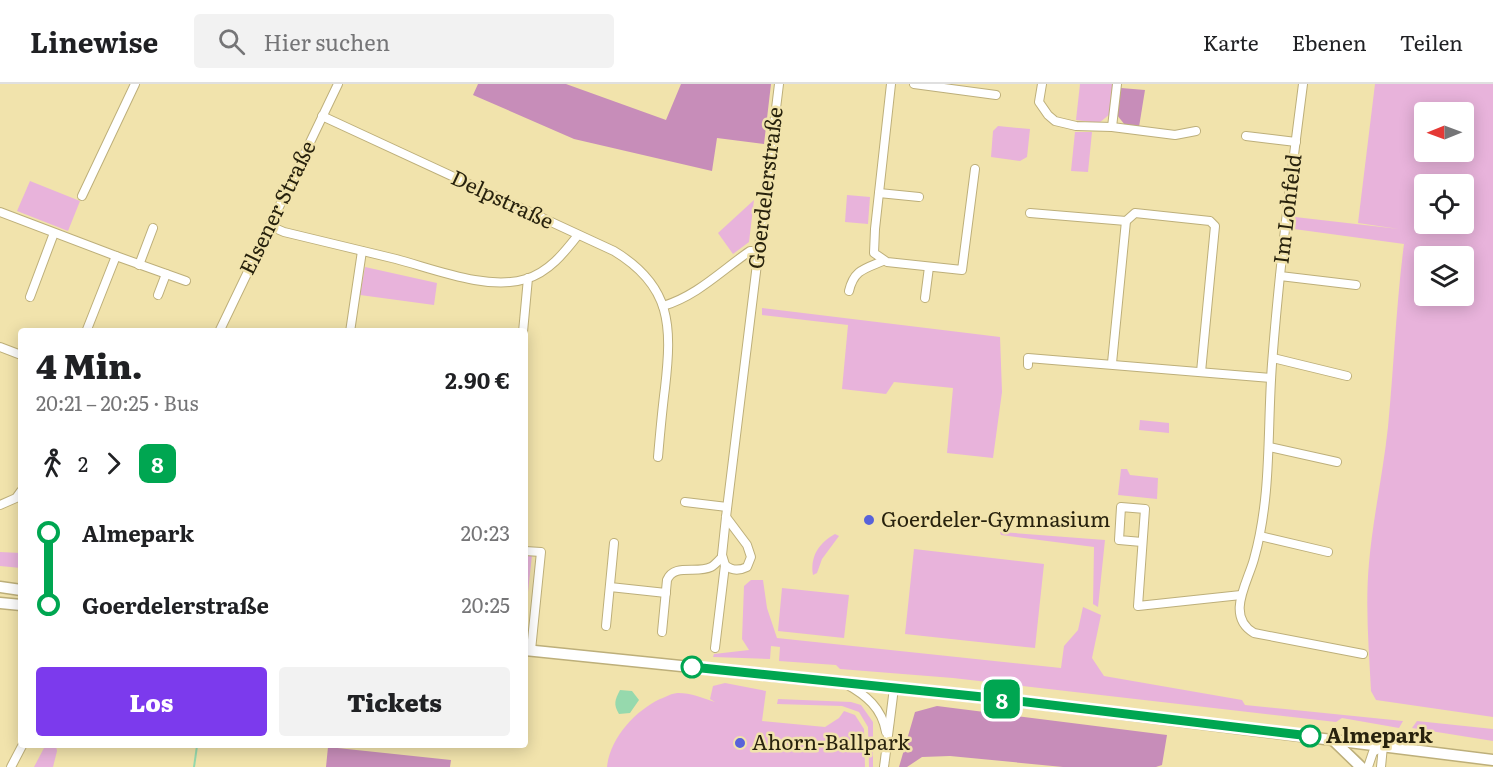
<!DOCTYPE html>
<html lang="de">
<meta charset="utf-8">
<style>
body{margin:0;font-family:Literata,serif;background:#f2f2f2;color:#202124;height:100vh;display:flex;flex-direction:column;font-size:22px;white-space:nowrap}
*{box-sizing:border-box;margin:0}
p{font-size:20px;color:#757577}
.icon{flex:none;width:33px;height:33px;fill:none;stroke:currentColor;stroke-width:2;stroke-linecap:round;stroke-linejoin:round}
.map{position:relative;flex:1;overflow:hidden}
.sheet{position:absolute;left:18px;top:244px;width:510px;height:420px;display:flex;flex-direction:column;background:#fff;border-radius:6px;box-shadow:0 3px 15px #0003}
.sheet>*{flex:none}
.badge{padding:0 12px;border-radius:9px;font-size:21px;line-height:39px}
.needle{width:39px;rotate:269deg}
.tools{position:absolute;left:1414px;top:18px;display:grid;gap:12px}
.tools a{display:grid;place-items:center;width:60px;height:60px;border-radius:6px;background:#fff;box-shadow:0 3px 15px #0003;font-size:30px}
.map>.badge{position:absolute;translate:-50% -50%;box-shadow:0 0 0 3px #fff}
.legs{display:flex;align-items:center;gap:9px;height:66px;padding:0 18px;font-size:20px}
.legs p{margin-inline-start:auto}
.headline{display:flex;align-items:center;justify-content:space-between;height:102px;padding:0 18px}
h1{font-size:33px;font-weight:800;line-height:45px}
.primary-button{display:flex;gap:12px;margin-top:auto;padding:12px 18px}
.primary-button a{flex:1;height:69px;border-radius:6px;background:#7c3aed;color:#fff;font-size:24px;font-weight:800;line-height:69px;text-align:center}
.primary-button a+a{background:#f2f2f2;color:#202124}
ul{padding:0 18px;list-style:none}
li{display:flex;align-items:center;gap:21px;height:72px;font-size:22px}
li i{display:grid;place-items:center;width:9px;height:100%;margin:0 8px;background:currentColor}
li i::after{content:'';width:15px;height:15px;margin:-8px;border:4px solid;border-radius:50%;background:#fff}
li p{margin-inline-start:auto}
li:first-child i{background:linear-gradient(#0000 50%,currentColor 0)}
li:last-child i{background:linear-gradient(currentColor 50%,#0000 0)}
header{display:flex;align-items:center;gap:36px;box-sizing:border-box;height:84px;padding:0 30px;background:#fff;border-bottom:2px solid #e0e0e0}
header strong{font-size:28px}
nav{display:flex;gap:33px;margin-inline-start:auto;font-size:21px}
.search{width:420px;height:54px;background:#f2f2f2;display:flex;align-items:center;gap:15px;box-sizing:border-box;padding:0 21px;border-radius:6px;color:#757577;font-size:22px}
.map>svg:first-child{display:block}
.green{fill:#e8b3db;fill-rule:evenodd}
.forest{fill:#c78db9}
.water{fill:#96d9ad}
.lines{fill:none;stroke-linecap:round;stroke-linejoin:round}
.stream{stroke:#96d9ad;stroke-width:2}
.minor-casing{stroke:#bdaf7a;stroke-width:10}
.major-casing{stroke:#bdaf7a;stroke-width:13}
.minor{stroke:#fff;stroke-width:8}
.major{stroke:#fff;stroke-width:10}
.line-1-casing{stroke:#fff;stroke-width:14}
.line-1{stroke:#00a651;stroke-width:9}
.poi-dot{fill:#5862d9;stroke:#f1e3ac;stroke-width:2}
.stop-1-dot{fill:#fff;stroke:#00a651;stroke-width:3}
.labels{text-anchor:middle;stroke-width:5;stroke-linejoin:round;paint-order:stroke}
.street-label{font-size:21px;fill:#28220d;stroke:#f1e3ac}
.poi-label{font-size:21px;fill:#28220d;stroke:#f1e3ac;text-anchor:start}
.stop-label{font-size:21px;font-weight:bold;fill:#28220d;stroke:#f1e3ac;text-anchor:start}
</style>
<header>
<strong>Linewise</strong>
<div class="search"><svg class="icon" aria-label="search" viewBox="0 0 24 24"><circle cx="10" cy="10" r="6"/><path d="M15 15l6 6"/></svg>Hier suchen</div>
<nav><a>Karte</a><a>Ebenen</a><a>Teilen</a></nav>
</header>
<div class="map">
<svg width="1493" height="683" viewBox="0 0 1493 683">
<rect width="100%" height="100%" fill="#f1e3ac"/>
<g class="green">
<path d="M1080,0H1113L1110,30L1099,39L1076,36Z"/>
<path d="M1375,0H1493V633L1376,616L1371,607C1369,565 1365,522 1369,479C1373,434 1383,389 1388,343C1394,282 1396,221 1404,160L1294,145L1295,133L1399,145L1358,139ZM1425,28H1464V68H1425ZM1425,100H1464V140H1425ZM1425,172H1464V212H1425Z"/>
<path d="M998,42L1030,45L1027,73L1020,77L991,73L993,47Z"/>
<path d="M1075,48H1092L1088,88L1071,87Z"/>
<path d="M30,97L80,117L68,147L17,127Z"/>
<path d="M847,111L870,113L868,140L845,138Z"/>
<path d="M754,116L749,158L733,170L718,149Z"/>
<path d="M365,183L437,199L434,221L360,211Z"/>
<path d="M762,224L1000,253L1002,308L993,374L947,369L953,304L894,298L886,310L842,305L848,241L762,231Z"/>
<path d="M1140,336L1169,339V349L1139,346Z"/>
<path d="M1121,385H1127L1130,391L1158,394L1157,415L1118,411Z"/>
<path d="M1000,448L1105,456L1098,523L1093,520L1094,463L1001,451Z"/>
<path d="M835,450L839,452L822,475L817,489L813,491C810,472 819,459 835,450Z"/>
<path d="M914,465L1044,480L1035,564L905,550Z"/>
<path d="M0,468L21,469V484L0,482Z"/>
<path d="M525,471H532L525,536Z"/>
<path d="M751,496H763L767,524L777,554L1061,584L1064,562L1078,546L1083,523L1101,531L1092,574L1104,592L1242,616L1245,621L1403,637L1399,644L1342,634L1336,638L953,594L840,585L836,581L779,577L780,563L771,562L770,575L713,573L714,570L749,566L742,555L744,502Z"/>
<path d="M782,504L849,511L844,554L778,547Z"/>
<path d="M725,599L766,607L762,637L825,643L839,634L844,627L855,631L864,645L865,683H607C610,654 635,627 660,615C666,613 672,609 678,609C691,609 703,614 715,618L710,615L713,602Z"/>
<path d="M778,615L851,618L861,621L873,638V683H869L868,643L859,628L842,622L777,620Z"/>
<path d="M1417,637L1493,645V657L1412,644Z"/>
<path d="M45,662H56L57,667L53,683H34Z"/>
</g>
<g class="forest">
<path d="M478,0H566L666,36L681,0H771L764,60L717,54L712,87L574,55L473,11Z"/>
<path d="M1121,4L1145,6L1139,43L1125,41L1117,31Z"/>
<path d="M937,622L1167,651L1162,681L1156,683H1063L950,672L922,673L907,683H899L915,628Z"/>
<path d="M328,663L451,676H453H451L450,683H326Z"/>
</g>
<path class="water" d="M620,606L632,607L639,616L630,629L619,630C613,620 615,616 620,606Z"/>
<g class="lines">
<path class="stream" d="M194,683L197,662"/>
<g class="minor-casing">
<g id="minor">
<path d="M891,0L875,145L874,169L887,178L962,186L975,85"/>
<path d="M914,0L996,11"/>
<path d="M1042,0L1039,18L1048,31L1055,37L1076,42L1112,43L1175,51L1196,47"/>
<path d="M1303,0C1291,93 1279,187 1272,280C1267,346 1272,411 1254,475C1248,498 1225,532 1254,549L1363,570"/>
<path d="M322,32L614,167C672,202 672,242 665,304C662,327 660,350 658,373"/>
<path d="M1112,43L1117,0"/>
<path d="M1246,52L1296,58"/>
<path d="M879,109L919,113"/>
<path d="M82,112L135,0"/>
<path d="M0,128L116,172L186,197"/>
<path d="M1030,129L1126,137"/>
<path d="M270,142L284,148C321,157 359,166 396,175C434,185 488,207 526,195C549,188 564,169 578,151"/>
<path d="M139,181L153,144"/>
<path d="M1280,192L1356,201"/>
<path d="M849,207C854,186 864,185 883,177"/>
<path d="M158,211L166,190"/>
<path d="M30,213L54,149"/>
<path d="M925,214L929,183"/>
<path d="M663,222C697,212 722,186 750,167H758"/>
<path d="M86,248L116,172"/>
<path d="M219,248L338,0"/>
<path d="M350,248L362,167"/>
<path d="M523,248L528,194"/>
<path d="M0,263L21,271"/>
<path d="M1273,274L1347,292"/>
<path d="M1112,279L1126,137L1135,129L1210,137L1215,142L1201,288"/>
<path d="M1028,281V274L1271,294"/>
<path d="M1269,363L1337,378"/>
<path d="M685,418L727,423"/>
<path d="M0,421L16,414L21,407"/>
<path d="M1260,452L1328,468"/>
<path d="M1142,458L1119,456L1121,423L1145,425L1138,522L1241,511"/>
<path d="M525,467L541,468L531,566"/>
<path d="M725,481C732,487 739,487 747,483L751,473L747,461L726,433"/>
<path d="M610,503L666,509"/>
<path d="M606,542L614,459"/>
<path d="M662,548L667,496C674,479 697,490 711,483C715,481 719,476 722,473"/>
<path d="M715,564L725,481L722,471L726,433L779,0"/>
<path d="M846,600C866,611 882,624 886,648"/>
<path d="M11,683L22,662"/>
<path d="M884,683L894,604"/>
<path d="M1368,683L1373,668L1383,662"/>
<path d="M1381,683L1383,662"/>
</g>
</g>
<g class="major-casing">
<g id="major">
<path d="M0,503L21,506"/>
<path d="M0,519L21,521"/>
<path d="M525,566L1002,615L1493,676"/>
<path d="M1332,655L1361,683"/>
</g>
</g>
<use href="#minor" class="minor"/>
<use href="#major" class="major"/>
</g>
<g class="lines">
<g class="line-1-casing">
<path id="line-1" d="M692,583L1002,615L1310,652"/>
</g>
<use href="#line-1" class="line-1"/>
</g>
<g class="poi-dot">
<circle cx="869" cy="436" r="6"/>
<circle cx="740" cy="659" r="6"/>
</g>
<g class="stop-1-dot">
<circle cx="692" cy="583" r="10"/>
<circle cx="1310" cy="652" r="10"/>
</g>
<g class="labels">
<g class="street-label">
<text transform="translate(766 104) rotate(-83)" y="7">Goerdelerstraße</text>
<text transform="translate(502 116) rotate(25)" y="7">Delpstraße</text>
<text transform="translate(278 124) rotate(-64)" y="7">Elsener Straße</text>
<text transform="translate(1288 125) rotate(-83)" y="7">Im Lohfeld</text>
</g>
<g class="poi-label">
<text x="881" y="443">Goerdeler-Gymnasium</text>
<text x="752" y="666">Ahorn-Ballpark</text>
</g>
<g class="stop-label">
<text x="1326" y="659">Almepark</text>
</g>
</g>
</svg>
<div class="tools">
<a><svg class="needle" viewBox="-14 -14 28 28"><path d="M0-13l5 13h-10z" fill="#e53935"/><path d="M0 13l5-13h-10z" fill="#757577"/></svg></a>
<a><svg class="icon" aria-label="locate" viewBox="0 0 24 24"><circle cx="12" cy="12" r="6"/><path d="M12 2v4M12 18v4M2 12h4M18 12h4"/></svg></a>
<a><svg class="icon" aria-label="layers" viewBox="0 0 24 24"><path d="M12 4l9 5-9 5-9-5zM3 14l9 5 9-5"/></svg></a>
</div>
<b class="badge" style="left:1002px;top:615px;background:#00a651;color:#fff">8</b>
<section class="sheet">
<div class="headline"><div><h1>4 Min.</h1><p>20:21 – 20:25 · Bus</p></div><b>2.90 €</b></div>
<div class="legs"><svg class="icon" aria-label="walk" viewBox="0 0 24 24"><circle cx="13" cy="4" r="2"/><path d="M13 8l-2 6 4 7M11 14l-3 7M7 12l3-4h3l4 4"/></svg>2<svg class="icon" aria-label="forward" viewBox="0 0 24 24"><path d="M9 5l7 7-7 7"/></svg><b class="badge" style="background:#00a651;color:#fff">8</b></div>
<ul>
<li><i style="color:#00a651"></i><b>Almepark</b><p>20:23</p></li>
<li><i style="color:#00a651"></i><b>Goerdelerstraße</b><p>20:25</p></li>
</ul>
<div class="primary-button"><a>Los</a><a>Tickets</a></div>
</section>
</div>
